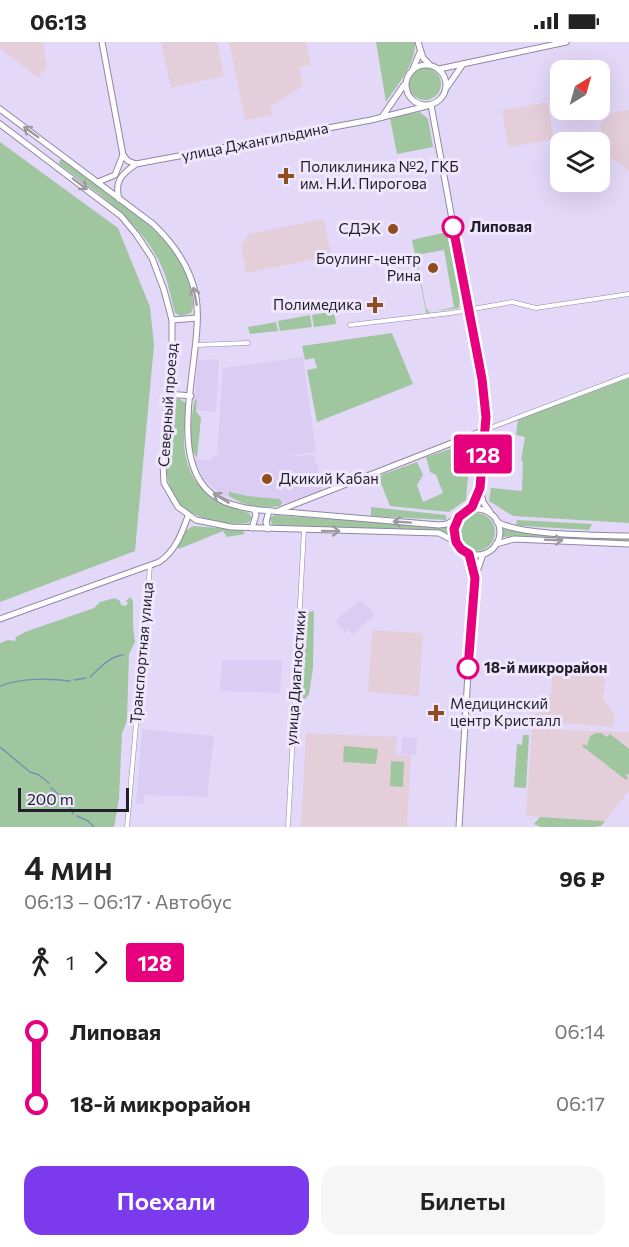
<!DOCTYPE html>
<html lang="ru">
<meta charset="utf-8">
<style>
body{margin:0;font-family:Commissioner,sans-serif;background:#f6f6f6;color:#222;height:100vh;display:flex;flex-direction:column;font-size:22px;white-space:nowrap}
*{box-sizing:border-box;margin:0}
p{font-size:20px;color:#767676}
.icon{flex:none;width:33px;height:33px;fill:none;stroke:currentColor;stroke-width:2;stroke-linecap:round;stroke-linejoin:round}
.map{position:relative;height:785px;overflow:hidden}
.panel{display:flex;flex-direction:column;background:#fff;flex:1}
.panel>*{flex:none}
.badge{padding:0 12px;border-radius:4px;font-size:21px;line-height:39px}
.needle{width:39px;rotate:37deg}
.controls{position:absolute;left:550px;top:18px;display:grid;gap:12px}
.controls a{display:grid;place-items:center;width:60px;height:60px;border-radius:12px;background:#fff;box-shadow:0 6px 24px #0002;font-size:30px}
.scale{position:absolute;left:18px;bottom:15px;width:111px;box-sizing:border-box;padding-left:6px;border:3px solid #221e29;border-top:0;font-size:16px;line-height:21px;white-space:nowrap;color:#221e29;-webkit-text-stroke:4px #efe8fc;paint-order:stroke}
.map>.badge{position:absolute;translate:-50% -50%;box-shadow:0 0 0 3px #fff}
.legs{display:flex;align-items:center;gap:9px;height:66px;padding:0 24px;font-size:20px}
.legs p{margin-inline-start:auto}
.headline{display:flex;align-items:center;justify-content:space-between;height:102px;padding:0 24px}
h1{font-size:33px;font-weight:600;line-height:45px}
.button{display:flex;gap:12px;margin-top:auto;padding:12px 24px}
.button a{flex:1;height:69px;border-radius:18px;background:#7c3aed;color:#fff;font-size:24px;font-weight:600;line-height:69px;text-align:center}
.button a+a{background:#f6f6f6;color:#222}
ul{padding:0 24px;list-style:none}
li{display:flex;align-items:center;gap:21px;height:72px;font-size:22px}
li i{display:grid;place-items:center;width:9px;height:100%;margin:0 8px;background:currentColor}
li i::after{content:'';width:15px;height:15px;margin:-8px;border:4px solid;border-radius:50%;background:#fff}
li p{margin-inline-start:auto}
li:first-child i{background:linear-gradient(#0000 50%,currentColor 0)}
li:last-child i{background:linear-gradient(currentColor 50%,#0000 0)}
.status{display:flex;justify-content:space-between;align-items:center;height:42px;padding:0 30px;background:#fff;direction:ltr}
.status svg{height:16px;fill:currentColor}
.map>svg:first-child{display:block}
.built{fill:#dbccf3}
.education{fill:#e4ceda}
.green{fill:#9fc69f}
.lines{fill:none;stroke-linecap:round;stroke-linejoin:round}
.stream{stroke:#7792b1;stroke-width:1.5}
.minor-casing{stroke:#9286a4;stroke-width:5}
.major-casing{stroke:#9286a4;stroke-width:7}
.minor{stroke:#fff;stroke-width:4}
.major{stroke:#fff;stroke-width:5}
.oneway{stroke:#9c9a9f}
.line-1-casing{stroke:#fff;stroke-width:14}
.line-1{stroke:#e6007e;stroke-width:9}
.poi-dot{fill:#914d20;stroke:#efe8fc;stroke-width:2}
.stop-1-dot{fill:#fff;stroke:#e6007e;stroke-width:3}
.labels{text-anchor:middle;stroke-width:6;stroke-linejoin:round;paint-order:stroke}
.street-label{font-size:15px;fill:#221e29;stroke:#efe8fc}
.poi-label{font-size:15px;fill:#221e29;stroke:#efe8fc;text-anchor:start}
.stop-label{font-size:15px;font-weight:bold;fill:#221e29;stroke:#efe8fc;text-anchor:start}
</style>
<div class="status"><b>06:13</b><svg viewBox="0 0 49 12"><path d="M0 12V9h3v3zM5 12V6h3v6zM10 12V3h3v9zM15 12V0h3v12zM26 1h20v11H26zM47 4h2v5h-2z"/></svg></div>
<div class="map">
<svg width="629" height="785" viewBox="0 0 629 785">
<rect width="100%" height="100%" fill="#e4d8f9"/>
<g class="built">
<path d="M303,315L316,410L284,415L314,413L322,440V449L273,465L247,462L222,453L204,438L194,417L210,418L218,412L226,421L217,410L223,326Z"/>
<path d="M219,317L216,370L193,368L198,318Z"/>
<path d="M360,558L372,569L374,574L352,593L348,587L345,590L335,579Z"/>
<path d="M222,618H282L280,651L220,649Z"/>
<path d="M142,687L214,694L207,755L145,753L144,762H136Z"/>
<path d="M402,695L417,696L416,713L401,712Z"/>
</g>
<g class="education">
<path d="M0,0H43L47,24L38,36L0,6Z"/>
<path d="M161,0H217L224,34L171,46Z"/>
<path d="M229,0H306L311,23L299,25L303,44L271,64L272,73L245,78Z"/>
<path d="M547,60L554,97L508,105L502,68Z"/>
<path d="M629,68V129L605,111L600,82L612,71Z"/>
<path d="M324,177L331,214L246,231L241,204L249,192Z"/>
<path d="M372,588L423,591L419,654L368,650Z"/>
<path d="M562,623L597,625L605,638L603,656L614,672L613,685L530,679L551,653L552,635Z"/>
<path d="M532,687L629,690V749L605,779L526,774Z"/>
<path d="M306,691L397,695L396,713H411L407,785H301Z"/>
</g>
<g class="green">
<path d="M376,0H415C416,22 398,42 386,60Z"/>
<circle cx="425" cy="42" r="16"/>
<path d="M420,70L428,77L433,105L397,112L390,76Z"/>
<path d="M0,100L118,186L150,265L154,303L135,509L0,560Z"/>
<path d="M60,118H63C107,151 179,191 191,248C192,256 195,264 191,271L181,274L175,271C171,257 169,244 164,230C144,181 100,153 59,122Z"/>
<path d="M447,190L460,256L459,266L436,269L454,265L444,208L416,213L426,266L430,271L428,272L426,270L412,198Z"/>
<path d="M334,269L336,282L314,285L312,273Z"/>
<path d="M310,273L312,285L280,289L278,279Z"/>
<path d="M276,280L278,289L250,292L248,285Z"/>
<path d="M392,291L413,342L317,380L307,328L317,326L314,316L305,318L302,304Z"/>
<path d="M629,336V481L513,474L489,459L491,446L522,449L523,420L521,418L525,395L516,393L518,377Z"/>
<path d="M178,356L186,361C187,374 184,387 184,399C185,441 211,461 249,471L252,476L248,481C236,483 219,481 207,477C152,462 166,405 171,362L173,358Z"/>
<path d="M197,357L196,369L201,376L197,416C186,402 192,376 194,360Z"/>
<path d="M471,400L466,458L449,470L390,464L378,434L417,420L423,433L417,443L423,460L443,451L436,433L430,430L426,415Z"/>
<path d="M229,450L247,454L280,457L282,461L280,464C261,467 244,464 229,454Z"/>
<path d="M371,465L446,473V478L371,474Z"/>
<circle cx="476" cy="490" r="19"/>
<path d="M275,473L440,485L451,484V493L440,489L273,483L270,478L271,475Z"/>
<path d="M517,478L592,482L589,488L523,484L516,483Z"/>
<path d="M193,484L242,488L245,492L227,495L223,489L179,507L177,504L185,489Z"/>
<path d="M503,486L525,491L629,497V500L525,494L502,495Z"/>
<path d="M130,555L133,559V585L135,600L129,612L127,679L122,691L119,756L114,785H0V601L8,598L15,599L16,595L25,590L94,566L100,560L115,556L120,559L121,563L126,564L128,561L126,559Z"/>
<path d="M314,569L313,626L309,652L305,657L297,660L302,571Z"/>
<path d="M596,691H601L607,695L610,692L629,707V732L625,733L628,736L626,738L582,704L584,702L587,704L590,694Z"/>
<path d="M523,693H529L526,746L514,745L517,702L522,703Z"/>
<path d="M344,704L378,707L376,722L343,720Z"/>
<path d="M391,719L404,720L403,745L390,744Z"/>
<path d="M540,775L605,779L601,784L595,785H541L534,782Z"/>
</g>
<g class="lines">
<g class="stream">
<path d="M90,635C100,626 108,615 123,613"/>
<path d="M74,638L86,636"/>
<path d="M0,644C21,636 49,636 70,639"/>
<path d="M0,705L30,730L39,733L49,741"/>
<path d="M51,746L58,752"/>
<path d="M61,753L67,758L73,772"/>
<path d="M77,774L88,779L94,785"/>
</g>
<g class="minor-casing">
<g id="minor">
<path d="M350,283L451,271L512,260L536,266L629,252"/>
<path d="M196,303L248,301"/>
<path d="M485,388L629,333"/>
<path d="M127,785L150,524"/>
<path d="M288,785L304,488"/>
</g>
</g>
<g class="major-casing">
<g id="major">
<path d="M102,0L123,113L128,119L136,122L371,78L427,64"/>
<path d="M418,0L423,16L429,22"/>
<circle cx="426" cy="43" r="20"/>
<path d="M413,27L420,10"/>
<path d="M439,27L566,0"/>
<path d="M447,45L463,22"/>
<path d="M431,63L483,345C485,372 489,453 467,469"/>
<path d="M0,67L153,182C174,202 191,226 196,255C206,312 156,430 225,460C247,469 274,469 297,471C344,475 391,479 439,483L447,482L459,475"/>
<path d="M382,75L404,43"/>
<path d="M0,82L121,174L136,192L152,216L164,248L172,278V308L163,421L164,441L178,465L196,478L231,485L439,491L456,500"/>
<path d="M98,140L115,133L123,113"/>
<path d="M119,157C114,139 122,132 136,122"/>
<path d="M172,278L197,276"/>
<path d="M168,352L191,354"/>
<path d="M480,446L483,460L490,470"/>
<circle cx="477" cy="490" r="23"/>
<path d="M280,468L485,388"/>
<path d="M497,480C522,494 598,493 629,494"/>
<path d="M252,486L256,473L254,467"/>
<path d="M268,487L266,480L269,469"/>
<path d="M496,502L514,497L629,502"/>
<path d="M469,512L475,535"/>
<path d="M0,577L159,520C175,510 182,491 188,474"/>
<path d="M459,785L471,579L475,536L483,512"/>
</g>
</g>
<use href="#minor" class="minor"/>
<use href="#major" class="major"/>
</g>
<defs><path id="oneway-shaft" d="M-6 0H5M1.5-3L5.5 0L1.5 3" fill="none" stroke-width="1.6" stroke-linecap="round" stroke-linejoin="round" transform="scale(1.5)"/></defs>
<g class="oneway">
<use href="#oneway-shaft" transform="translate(31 90) rotate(-144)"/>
<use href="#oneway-shaft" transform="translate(80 142) rotate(37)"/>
<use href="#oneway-shaft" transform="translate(195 254) rotate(-101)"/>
<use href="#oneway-shaft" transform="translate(221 456) rotate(-149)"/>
<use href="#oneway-shaft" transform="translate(402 480) rotate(-176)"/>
<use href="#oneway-shaft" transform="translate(331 489) rotate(1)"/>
<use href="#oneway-shaft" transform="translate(554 498) rotate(2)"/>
</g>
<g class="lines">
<g class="line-1-casing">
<path id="line-1" d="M453,185L482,337L486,375L480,446L472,465L459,475L454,487L456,500L461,507L469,512L475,536L468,626"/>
</g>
<use href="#line-1" class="line-1"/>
</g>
<g class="poi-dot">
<path d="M283 125h6v6h6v6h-6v6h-6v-6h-6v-6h6z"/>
<circle cx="393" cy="187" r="6"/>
<circle cx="433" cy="226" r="6"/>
<path d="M372 254h6v6h6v6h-6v6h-6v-6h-6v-6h6z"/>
<circle cx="267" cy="437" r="6"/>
<path d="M433 662h6v6h6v6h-6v6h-6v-6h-6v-6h6z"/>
</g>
<g class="stop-1-dot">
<circle cx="453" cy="185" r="10"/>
<circle cx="468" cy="626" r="10"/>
</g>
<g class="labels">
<g class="street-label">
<text transform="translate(255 100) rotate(-11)" y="5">улица Джангильдина</text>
<text transform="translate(168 363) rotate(-86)" y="5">Северный проезд</text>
<text transform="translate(142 611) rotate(-85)" y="5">Транспортная улица</text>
<text transform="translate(296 636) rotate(-86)" y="5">улица Диагностики</text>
</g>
<g class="poi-label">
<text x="300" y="130">Поликлиника №2, ГКБ<tspan x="300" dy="17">им. Н.И. Пирогова</tspan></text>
<text x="381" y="192" text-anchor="end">СДЭК</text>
<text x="421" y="222" text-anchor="end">Боулинг-центр<tspan x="421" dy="17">Рина</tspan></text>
<text x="362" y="268" text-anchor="end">Полимедика</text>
<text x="279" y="442">Дкикий Кабан</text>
<text x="450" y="667">Медицинский<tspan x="450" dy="17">центр Кристалл</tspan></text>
</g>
<g class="stop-label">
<text x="470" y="190">Липовая</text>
<text x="484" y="631">18-й микрорайон</text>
</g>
</g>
</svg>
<div class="controls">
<a><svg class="needle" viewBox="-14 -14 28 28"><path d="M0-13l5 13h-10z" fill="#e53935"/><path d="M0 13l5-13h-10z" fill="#767676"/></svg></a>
<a><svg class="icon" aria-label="layers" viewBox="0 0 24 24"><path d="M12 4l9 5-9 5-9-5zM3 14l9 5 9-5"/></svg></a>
</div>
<div class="scale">200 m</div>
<b class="badge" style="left:483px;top:412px;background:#e6007e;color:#fff">128</b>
</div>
<section class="panel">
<div class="headline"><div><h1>4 мин</h1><p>06:13 – 06:17 · Автобус</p></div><b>96 ₽</b></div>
<div class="legs"><svg class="icon" aria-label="walk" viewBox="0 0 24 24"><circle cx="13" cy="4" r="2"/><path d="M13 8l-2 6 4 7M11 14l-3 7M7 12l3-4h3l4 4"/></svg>1<svg class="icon" aria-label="forward" viewBox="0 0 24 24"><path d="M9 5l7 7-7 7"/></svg><b class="badge" style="background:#e6007e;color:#fff">128</b></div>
<ul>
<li><i style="color:#e6007e"></i><b>Липовая</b><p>06:14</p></li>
<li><i style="color:#e6007e"></i><b>18-й микрорайон</b><p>06:17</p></li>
</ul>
<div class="button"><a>Поехали</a><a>Билеты</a></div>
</section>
